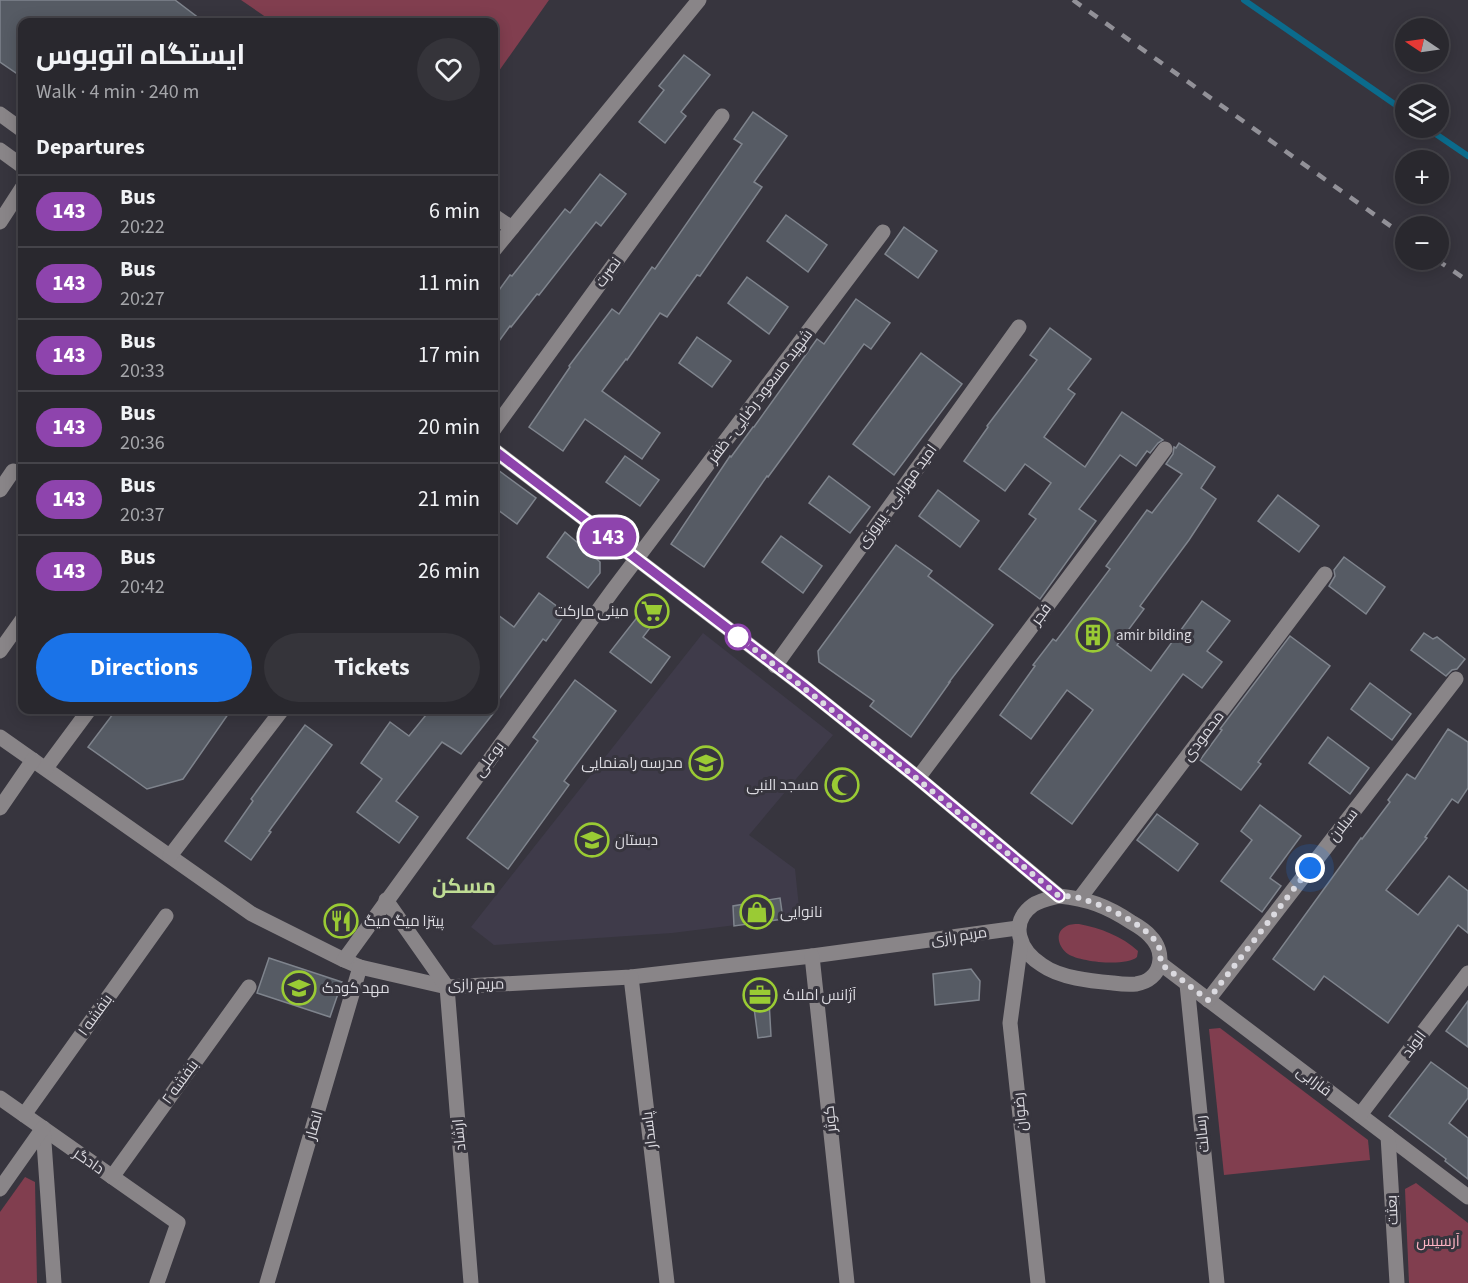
<!DOCTYPE html>
<meta charset="utf-8">
<style>
body{margin:0;font-family:"Source Sans 3",Cairo,sans-serif;background:#35343a;color:#f1f3f6;height:100vh;display:flex;flex-direction:column;font-size:22px;white-space:nowrap}
*{box-sizing:border-box;margin:0}
p{font-size:20px;color:#a5a6aa}
.icon{flex:none;width:33px;height:33px;fill:none;stroke:currentColor;stroke-width:2;stroke-linecap:round;stroke-linejoin:round}
.map{position:relative;flex:1;overflow:hidden}
.panel{position:absolute;left:18px;top:18px;width:480px;height:696px;display:flex;flex-direction:column;background:#29282e;border-radius:12px;box-shadow:0 3px 15px #0003,0 0 0 2px #45444a}
.panel>*{flex:none}
.badge{padding:0 12px;border-radius:20px;font-size:21px;line-height:39px}
.needle{width:39px;rotate:283deg}
.tools{position:absolute;left:1395px;top:18px;display:grid;gap:12px}
.tools a{display:grid;place-items:center;width:54px;height:54px;border-radius:50%;background:#29282e;box-shadow:0 3px 15px #0003,0 0 0 2px #45444a;font-size:30px}
.you{position:absolute;width:30px;height:30px;margin:-15px;border:4px solid #fff;border-radius:50%;background:#1a73e8;box-shadow:0 0 0 9px #1a73e833}
.map>.badge{position:absolute;translate:-50% -50%;box-shadow:0 0 0 3px #fff}
h2{padding:0 18px;font-size:22px;line-height:54px}
.round{display:grid;place-items:center;flex:none;width:63px;height:63px;border-radius:32px;background:#35343a}
.headline{display:flex;align-items:center;justify-content:space-between;height:102px;padding:0 18px}
h1{font-size:28px;font-weight:700;line-height:45px}
.button{display:flex;gap:12px;margin-top:auto;padding:12px 18px}
.button a{flex:1;height:69px;border-radius:36px;background:#1a73e8;color:#fff;font-size:24px;font-weight:700;line-height:69px;text-align:center}
.button a+a{background:#35343a;color:#f1f3f6}
ul{padding:0;list-style:none}
li{display:flex;align-items:center;gap:18px;height:72px;padding:0 18px;border-top:2px solid #45444a}
li div{flex:1}
li b{display:block;font-size:22px}
li em{font-style:normal}
li .badge{min-width:66px;font-weight:700;text-align:center}
.map>svg:first-child{display:block}
.built{fill:#3f3b4a}
.green{fill:#813e4f}
.lines{fill:none;stroke-linecap:round;stroke-linejoin:round}
.stream{stroke:#0b6b8c;stroke-width:6}
.building{fill:#565b64;stroke:#7f848d;stroke-width:1.5}
.minor{stroke:#898588;stroke-width:15}
.rail{stroke:#929198;stroke-width:4.5;stroke-dasharray:10 10;stroke-linecap:butt}
.line-casing{stroke:#fff;stroke-width:14}
.line{stroke:#8e44ad;stroke-width:9}
.walk{stroke:#dbdae0;stroke-width:6;stroke-dasharray:0 10.8}
.stop-dot{fill:#fff;stroke:#8e44ad;stroke-width:3}
.labels{text-anchor:middle;stroke-width:6;stroke-linejoin:round;paint-order:stroke}
.street-label{font-size:15px;fill:#dbdae0;stroke:#37353e}
.poi-label{font-size:15px;fill:#dbdae0;stroke:#37353e;text-anchor:start}
.park-label{font-size:15px;fill:#ffb4c4;stroke:#37353e}
.district-label{font-size:21px;font-weight:bold;fill:#bfdc94;stroke:#37353e}
</style>
<div class="map">
<svg width="1468" height="1283" viewBox="0 0 1468 1283">
<rect width="100%" height="100%" fill="#37353e"/>
<path class="built" d="M703,633L833,735L749,835L795,869L800,917L672,933L494,945L471,927Z"/>
<g class="green">
<path d="M241,0H549L494,78V22H273Z"/>
<path d="M1079,924C1100,928 1122,936 1138,951L1137,957C1126,967 1080,962 1068,954C1059,948 1054,933 1065,927C1069,924 1074,924 1079,924Z"/>
<path d="M1220,1028L1368,1140L1370,1160L1224,1175L1209,1029Z"/>
<path d="M25,1177L35,1182L37,1283H0V1212Z"/>
<path d="M1416,1183L1468,1223V1283H1409L1405,1189Z"/>
</g>
<g class="lines">
<g class="stream">
<path d="M1244,0L1406,112"/>
<path d="M1427,128L1468,156"/>
</g>
</g>
<g class="building">
<path d="M0,0H175L204,22H22V77L0,62Z"/>
<path d="M684,55L710,75L681,112L686,116L665,143L639,122L664,90L659,86Z"/>
<path d="M753,112L787,136L754,182L762,187L700,276L697,275L667,317L660,313L627,360L626,359L602,391L660,433L642,459L585,419L563,451L529,427L570,367L569,366L612,309L619,314L652,267L655,269L742,144L734,139Z"/>
<path d="M600,174L626,194L601,226L596,222L539,295L537,294L511,327L510,326L494,348V297L510,275L512,276L565,209L570,213Z"/>
<path d="M786,215L827,245L808,272L767,241Z"/>
<path d="M904,227L937,251L918,278L885,254Z"/>
<path d="M747,277L788,307L769,334L728,303Z"/>
<path d="M856,299L890,323L871,349L864,344L790,447L768,477L767,476L704,567L671,544L730,456L731,457L753,427H754L817,339L824,344Z"/>
<path d="M1050,328L1091,359L1068,389L1075,394L1044,437L1085,467L1122,412L1163,440L1158,443L1150,453L1147,451L1136,466L1120,455L1079,509L1096,521L1040,599L999,569L1036,519L1029,514L1051,483L1025,464L1005,491L964,461L988,427L987,426L1037,360L1030,355Z"/>
<path d="M697,337L731,361L712,387L679,363Z"/>
<path d="M921,353L962,384L894,475L853,444Z"/>
<path d="M1179,443L1215,467L1201,488L1216,499L1189,540L1140,606L1144,609L1117,645L1151,671L1202,601L1230,621L1207,651L1222,662L1202,688L1183,674L1072,824L1031,793L1093,710L1067,690L1031,739L1000,715L1035,666L1033,665L1053,639L1056,641L1110,569L1106,566L1147,510L1152,513L1182,474L1166,464L1173,454L1174,447L1176,448Z"/>
<path d="M625,456L659,480L640,506L606,482Z"/>
<path d="M494,467L536,498L517,524L494,507Z"/>
<path d="M829,476L870,507L850,533L809,503Z"/>
<path d="M938,490L979,521L960,547L919,516Z"/>
<path d="M1278,495L1319,526L1299,552L1258,521Z"/>
<path d="M565,532L600,562V573L588,588L547,557Z"/>
<path d="M781,536L822,566L803,593L762,562Z"/>
<path d="M896,545L932,571L928,576L993,625L949,682H950L911,737L870,706L874,701L819,662L818,651Z"/>
<path d="M1344,557L1385,587L1366,614L1329,586L1335,576L1334,570Z"/>
<path d="M539,593L566,613L546,641L543,639L494,706V612L514,627Z"/>
<path d="M653,597L666,607L643,637L670,657L651,683L610,652Z"/>
<path d="M1424,633L1433,639L1437,637L1465,659L1457,669L1452,670L1446,676L1411,650Z"/>
<path d="M1290,636L1330,666L1258,762L1261,764L1241,790L1200,760L1222,730L1220,729Z"/>
<path d="M575,680L616,711L564,781L569,785L508,869L467,838L538,741L533,737Z"/>
<path d="M1370,683L1411,714L1392,740L1351,709Z"/>
<path d="M116,710H231L183,779L147,789L88,747Z"/>
<path d="M430,710H496L461,754L442,742L396,801L418,817L399,843L357,812L382,779L361,763L390,722L409,736Z"/>
<path d="M305,725L332,745L269,831L271,832L251,860L225,841L253,801L251,799Z"/>
<path d="M1448,729L1468,742V788L1458,803L1452,799L1425,837L1427,838L1386,890L1418,915L1449,876L1468,891V933L1458,925L1388,1023L1324,976L1314,990L1273,959L1361,838L1362,839L1390,802L1388,800L1407,774L1415,779Z"/>
<path d="M1328,737L1369,768L1350,794L1309,763Z"/>
<path d="M1260,805L1301,836L1270,878L1281,886L1262,912L1221,881L1252,840L1241,831Z"/>
<path d="M1157,814L1198,844L1178,871L1137,840Z"/>
<path d="M780,898L783,919L734,926L733,906Z"/>
<path d="M269,958L342,982L330,1017L257,993Z"/>
<path d="M971,969L980,981L979,1000L935,1005L933,974Z"/>
<path d="M768,983L771,1036L758,1038L751,985Z"/>
<path d="M1468,1001V1047L1446,1031Z"/>
<path d="M1431,1062L1468,1089V1098L1449,1123L1468,1138V1179L1445,1161L1446,1159L1389,1116Z"/>
</g>
<g class="lines">
<g class="minor">
<path d="M0,114L22,130"/>
<path d="M0,150L22,166"/>
<path d="M494,216L512,228"/>
<path d="M0,222L22,188"/>
<path d="M494,250L699,0"/>
<path d="M494,429L722,116"/>
<path d="M494,450L803,686L918,778L1059,896"/>
<path d="M0,490L13,471"/>
<path d="M0,651L22,620"/>
<path d="M775,666L1019,327"/>
<path d="M0,737L252,914L344,960L360,967L447,987L631,977L812,956L1018,928"/>
<path d="M46,768L89,710"/>
<path d="M918,778L1165,449"/>
<path d="M0,808L33,760"/>
<path d="M170,856L282,710"/>
<path d="M1059,896C1088,899 1107,906 1131,922C1138,926 1145,930 1150,936C1167,953 1162,980 1136,984C1128,985 1120,984 1113,983C1091,981 1060,978 1042,965C1020,951 1008,923 1033,905C1040,900 1051,898 1059,896Z"/>
<path d="M1080,898L1325,574"/>
<path d="M386,900L447,987L471,1283"/>
<path d="M1021,942L1010,1023L1038,1283"/>
<path d="M812,956L847,1283"/>
<path d="M344,960L613,590L883,232"/>
<path d="M1161,964L1468,1197"/>
<path d="M631,977L667,1283"/>
<path d="M1187,984L1217,1283"/>
<path d="M1208,1000L1456,679"/>
<path d="M0,1098L178,1223L157,1283"/>
<path d="M24,1115L166,916"/>
<path d="M1360,1115L1468,973"/>
<path d="M43,1128L54,1283"/>
<path d="M1388,1136L1397,1283"/>
<path d="M112,1177L249,987"/>
<path d="M0,1189L43,1128"/>
<path d="M267,1283L360,967"/>
</g>
<g class="rail">
<path d="M1073,0L1406,237"/>
<path d="M1437,260L1468,281"/>
</g>
</g>
<g class="lines">
<g class="line-casing">
<path id="line" d="M494,450L803,686L918,778L1059,896"/>
</g>
<use href="#line" class="line"/>
<path class="walk" d="M738,637C847,720 953,808 1059,896C1067,896 1075,896 1082,899C1104,905 1147,925 1158,945C1161,951 1160,958 1161,964L1208,1000L1310,868"/>
</g>
<defs>
<g id="supermarket-ring" transform="scale(1.725)"><circle r="9.5" fill="#37353e" stroke="#9acb34" stroke-width="1.5"/><path d="M-6-5.5h2.5l.6 2H6L4.5 2H-2.5L-4.4-4H-6ZM-1.5 3.2a1.3 1.3 0 1 0 .1 0ZM3 3.2a1.3 1.3 0 1 0 .1 0Z" fill="#9acb34"/></g>
<g id="building-ring" transform="scale(1.725)"><circle r="9.5" fill="#37353e" stroke="#9acb34" stroke-width="1.5"/><path d="M-4-6H4V6H1V3H-1V6H-4ZM-2.5-4.3h1.7v1.8h-1.7ZM.8-4.3h1.7v1.8H.8ZM-2.5-1h1.7V.8h-1.7ZM.8-1h1.7V.8H.8Z" fill="#9acb34"/></g>
<g id="school-ring" transform="scale(1.725)"><circle r="9.5" fill="#37353e" stroke="#9acb34" stroke-width="1.5"/><path d="M0-5L7-2L0 1L-7-2ZM-4 1L0 2.5L4 1V4Q0 6-4 4Z" fill="#9acb34"/></g>
<g id="mosque-ring" transform="scale(1.725)"><circle r="9.5" fill="#37353e" stroke="#9acb34" stroke-width="1.5"/><path d="M3.5-4.9A6 6 0 1 0 3.5 4.9A5 5 0 1 1 3.5-4.9Z" fill="#9acb34"/></g>
<g id="shop-ring" transform="scale(1.725)"><circle r="9.5" fill="#37353e" stroke="#9acb34" stroke-width="1.5"/><path d="M-5-2.5h2.3a2.7 3.5 0 0 1 5.4 0H5L5.5 6h-11ZM-1.5-2.5h3a1.5 2.3 0 0 0-3 0Z" fill="#9acb34"/></g>
<g id="restaurant-ring" transform="scale(1.725)"><circle r="9.5" fill="#37353e" stroke="#9acb34" stroke-width="1.5"/><path d="M-5-6h1v4h1v-4h1v4h1v-4h1v5L-1.5 .5V6h-2V.5L-5-1ZM5-6V6H3V1.5H1.5Q1.5-4 5-6Z" fill="#9acb34"/></g>
<g id="office-ring" transform="scale(1.725)"><circle r="9.5" fill="#37353e" stroke="#9acb34" stroke-width="1.5"/><path d="M-6-3h4V-5.5h4V-3h4V5H-6ZM-1-4.5V-3h2v-1.5ZM-6 0V1H6V0Z" fill="#9acb34"/></g>
</defs>
<g fill-rule="evenodd">
<use href="#supermarket-ring" x="652" y="611"/>
<use href="#building-ring" x="1093" y="635"/>
<use href="#school-ring" x="706" y="763"/>
<use href="#mosque-ring" x="842" y="785"/>
<use href="#school-ring" x="592" y="840"/>
<use href="#shop-ring" x="757" y="912"/>
<use href="#restaurant-ring" x="341" y="921"/>
<use href="#school-ring" x="299" y="988"/>
<use href="#office-ring" x="760" y="995"/>
</g>
<circle class="stop-dot" cx="738" cy="637" r="12"/>
<g class="labels">
<g class="street-label">
<text transform="translate(608 272) rotate(-54)" y="5">نصرت</text>
<text transform="translate(760 396) rotate(-53)" y="5">شهید مسعود رضایی - ظفر</text>
<text transform="translate(897 496) rotate(-54)" y="5">امید مهرابی - پیروزی</text>
<text transform="translate(1041 614) rotate(-53)" y="5">فجر</text>
<text transform="translate(1203 736) rotate(-53)" y="5">محمودی</text>
<text transform="translate(489 759) rotate(-54)" y="5">بوعلی</text>
<text transform="translate(1343 825) rotate(-52)" y="5">سبلان</text>
<text transform="translate(959 936) rotate(-8)" y="5">مریم رازی</text>
<text transform="translate(476 984) rotate(-1)" y="5">مریم رازی</text>
<text transform="translate(95 1015) rotate(-54)" y="5">بنفشه ۱</text>
<text transform="translate(1414 1044) rotate(-53)" y="5">الوند</text>
<text transform="translate(1314 1081) rotate(37)" y="5">فارابی</text>
<text transform="translate(180 1082) rotate(-54)" y="5">بنفشه ۲</text>
<text transform="translate(1020 1112) rotate(-96)" y="5">رضوان</text>
<text transform="translate(830 1119) rotate(-96)" y="5">کوثر</text>
<text transform="translate(314 1125) rotate(-74)" y="5">انصار</text>
<text transform="translate(649 1130) rotate(-97)" y="5">پاسدار</text>
<text transform="translate(1202 1134) rotate(-96)" y="5">رسالت</text>
<text transform="translate(459 1135) rotate(-95)" y="5">ارشاد</text>
<text transform="translate(89 1161) rotate(35)" y="5">دادگر</text>
<text transform="translate(1392 1210) rotate(-93)" y="5">بعثت</text>
</g>
<g class="poi-label">
<text x="629" y="616" text-anchor="end">مینی مارکت</text>
<text x="1116" y="640">amir bilding</text>
<text x="683" y="768" text-anchor="end">مدرسه راهنمایی</text>
<text x="819" y="790" text-anchor="end">مسجد النبی</text>
<text x="615" y="845">دبستان</text>
<text x="780" y="917">نانوایی</text>
<text x="364" y="926">پیتزا میگ میگ</text>
<text x="322" y="993">مهد کودک</text>
<text x="783" y="1000">آژانس املاک</text>
</g>
<g class="park-label">
<text x="1438" y="1246">آرسیس</text>
</g>
<g class="district-label">
<text x="464" y="893">مسکن</text>
</g>
</g>
</svg>
<div class="tools">
<a><svg class="needle" viewBox="-14 -14 28 28"><path d="M0-13l5 13h-10z" fill="#e53935"/><path d="M0 13l5-13h-10z" fill="#a5a6aa"/></svg></a>
<a><svg class="icon" aria-label="layers" viewBox="0 0 24 24"><path d="M12 4l9 5-9 5-9-5zM3 14l9 5 9-5"/></svg></a>
<a>+</a>
<a>−</a>
</div>
<div class="you" style="left:1310px;top:868px"></div>
<b class="badge" style="left:608px;top:537px;background:#8e44ad;color:#fff">143</b>
<section class="panel">
<div class="headline"><div><h1>ایستگاه اتوبوس</h1><p>Walk · 4 min · 240 m</p></div><a class="round"><svg class="icon" aria-label="heart" viewBox="0 0 24 24"><path d="M12 20l-8-8c-3-5 5-10 8-4 3-6 11-1 8 4z"/></svg></a></div>
<h2>Departures</h2>
<ul>
<li><span class="badge" style="background:#8e44ad;color:#fff">143</span><div><b>Bus</b><p>20:22</p></div><em>6 min</em></li>
<li><span class="badge" style="background:#8e44ad;color:#fff">143</span><div><b>Bus</b><p>20:27</p></div><em>11 min</em></li>
<li><span class="badge" style="background:#8e44ad;color:#fff">143</span><div><b>Bus</b><p>20:33</p></div><em>17 min</em></li>
<li><span class="badge" style="background:#8e44ad;color:#fff">143</span><div><b>Bus</b><p>20:36</p></div><em>20 min</em></li>
<li><span class="badge" style="background:#8e44ad;color:#fff">143</span><div><b>Bus</b><p>20:37</p></div><em>21 min</em></li>
<li><span class="badge" style="background:#8e44ad;color:#fff">143</span><div><b>Bus</b><p>20:42</p></div><em>26 min</em></li>
</ul>
<div class="button"><a>Directions</a><a>Tickets</a></div>
</section>
</div>
